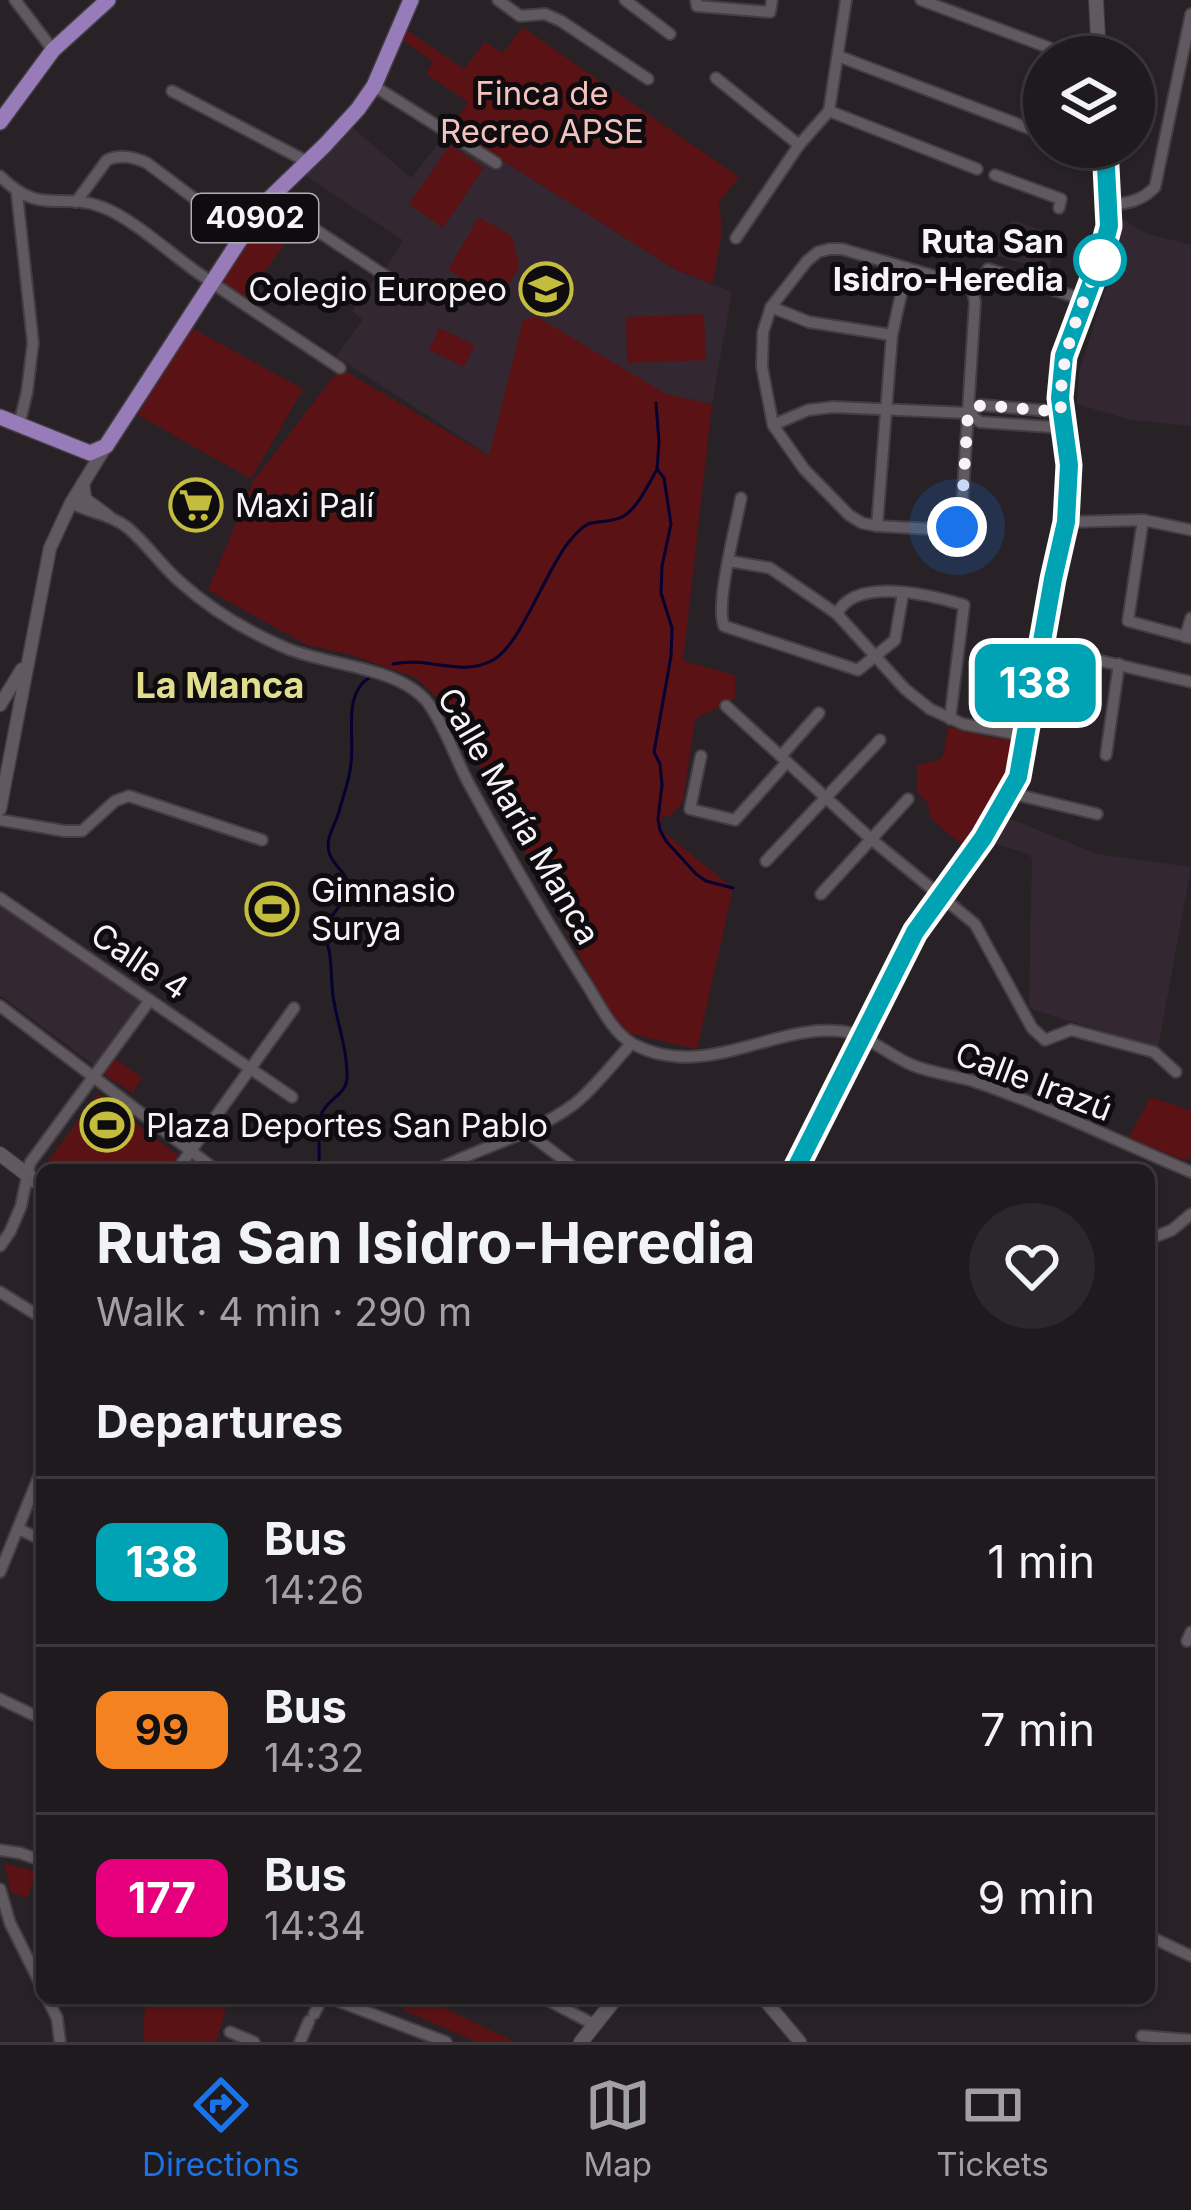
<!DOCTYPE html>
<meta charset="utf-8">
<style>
body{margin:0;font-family:Inter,sans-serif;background:#2b272a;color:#f1f3f6;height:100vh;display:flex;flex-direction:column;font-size:45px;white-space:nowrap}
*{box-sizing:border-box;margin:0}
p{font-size:39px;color:#a1a1a4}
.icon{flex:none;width:66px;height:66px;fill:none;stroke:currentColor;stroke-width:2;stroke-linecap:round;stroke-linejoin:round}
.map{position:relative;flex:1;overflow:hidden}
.drawer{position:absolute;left:36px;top:1164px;width:1119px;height:840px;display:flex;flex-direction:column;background:#1e1a1d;border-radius:18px;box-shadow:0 3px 9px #0004,0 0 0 3px #3c383b}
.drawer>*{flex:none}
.badge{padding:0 24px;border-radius:18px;font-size:42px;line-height:78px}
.tools{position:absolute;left:1023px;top:36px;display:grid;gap:24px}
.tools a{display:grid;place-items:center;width:132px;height:132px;border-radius:50%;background:#1e1a1d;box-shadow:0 3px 9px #0004,0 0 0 3px #3c383b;font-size:60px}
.you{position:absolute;width:60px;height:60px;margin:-30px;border:9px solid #fff;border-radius:50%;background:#1a73e8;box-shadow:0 0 0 18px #1a73e833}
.map>.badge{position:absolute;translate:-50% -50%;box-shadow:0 0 0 6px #fff}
h2{padding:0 60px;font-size:45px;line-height:108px}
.round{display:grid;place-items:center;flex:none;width:126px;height:126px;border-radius:63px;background:#2b272a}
.headline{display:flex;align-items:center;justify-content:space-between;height:204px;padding:0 60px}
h1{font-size:57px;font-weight:700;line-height:90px}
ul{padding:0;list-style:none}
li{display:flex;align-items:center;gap:36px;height:168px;padding:0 60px;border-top:3px solid #3c383b}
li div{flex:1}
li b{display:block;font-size:45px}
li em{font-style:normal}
li .badge{min-width:132px;font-weight:700;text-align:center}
.tab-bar{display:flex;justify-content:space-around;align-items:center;height:168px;border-top:3px solid #3c383b;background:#1e1a1d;font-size:33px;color:#a1a1a4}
.tab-bar a{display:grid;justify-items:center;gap:6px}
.tab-bar .selected{color:#1a73e8}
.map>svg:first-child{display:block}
.built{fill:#332832}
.green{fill:#5a1215}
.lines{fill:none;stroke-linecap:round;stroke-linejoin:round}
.stream{stroke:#060130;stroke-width:3}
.minor-casing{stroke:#443e43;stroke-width:14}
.tertiary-casing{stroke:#443e43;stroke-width:15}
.secondary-casing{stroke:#443e43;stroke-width:16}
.primary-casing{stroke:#443e43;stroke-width:18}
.minor{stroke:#60595f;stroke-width:10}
.tertiary{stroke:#60595f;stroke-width:12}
.secondary{stroke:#60595f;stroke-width:14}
.primary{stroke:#977cb9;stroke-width:15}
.line-casing{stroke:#fff;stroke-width:27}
.line{stroke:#00a3b4;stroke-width:18}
.walk{stroke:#f7f3f7;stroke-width:12;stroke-dasharray:0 21.6}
.stop-dot{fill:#fff;stroke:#00a3b4;stroke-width:6}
.labels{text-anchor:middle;stroke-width:10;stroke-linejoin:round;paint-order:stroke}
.shield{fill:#0f0c0f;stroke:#b1aeb1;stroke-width:3}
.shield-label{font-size:30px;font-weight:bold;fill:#f7f3f7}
.park-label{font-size:33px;fill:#f4c2be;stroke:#0f0c0f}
.stop-label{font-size:33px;font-weight:bold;fill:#f7f3f7;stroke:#0f0c0f;text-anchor:end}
.poi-label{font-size:33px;fill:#f7f3f7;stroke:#0f0c0f;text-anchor:start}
.street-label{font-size:33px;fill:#f7f3f7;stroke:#0f0c0f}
.neighbourhood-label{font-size:36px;font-weight:bold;fill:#e2de8f;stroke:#0f0c0f}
</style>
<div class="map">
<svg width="1191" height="2042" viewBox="0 0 1191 2042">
<rect width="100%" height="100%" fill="#282227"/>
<g class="built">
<path d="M352,127L411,178L451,128L676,270L732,292L712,404L666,394L523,321L490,456L336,356L363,320L352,311L378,274L398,278L386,268L403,240L303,174L329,153Z"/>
<path d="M1122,219L1147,234L1191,245V426L1131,420L1077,404L1079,372L1120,244Z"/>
<path d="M1012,220L1053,234L1044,255L1052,259L1048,271L997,256Z"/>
<path d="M1006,817L1097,854L1191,867L1158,1048L1037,1011L1029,1007L1032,859L1028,854L990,842Z"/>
<path d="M0,906L142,1001L94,1065L0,995Z"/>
</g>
<g class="green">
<path d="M522,27L739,177L719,202L722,231L713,284L676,270L451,128L468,102L426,74L433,62L400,38L405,29L464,69L485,42L503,53Z"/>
<path d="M450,145L484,168L443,228L409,204Z"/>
<path d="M271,206L299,224L246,297L221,280Z"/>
<path d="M479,217L512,236L519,266L510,283L481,290L448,270Z"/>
<path d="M704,314L706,360L627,363L626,317Z"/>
<path d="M536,316L666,394L712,404L683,661L735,675V698L695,719L683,801L672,815L662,817L660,829L733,888L697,1049L619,1031L450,710L416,678L349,654L307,645L208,590L254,480L340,368L489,456L523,320Z"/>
<path d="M190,327L303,389L251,479L138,415Z"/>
<path d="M439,328L475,345L464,367L429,350Z"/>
<path d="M948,727L993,738L1018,740C1015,780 989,816 965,847L931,819L928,804L917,791V765L940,760L944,752Z"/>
<path d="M115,1059L142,1077L133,1093L106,1076L105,1073Z"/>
<path d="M98,1094L180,1157L170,1170H59L48,1161Z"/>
<path d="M1151,1097L1191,1111V1154L1186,1161L1128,1138Z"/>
<path d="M4,1863L37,1872L27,1898L11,1892Z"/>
<path d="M148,1998H229L216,2042H143L145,2006Z"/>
<path d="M408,1998H424L515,2042H477L403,2010Z"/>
</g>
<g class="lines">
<g class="stream">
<path d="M656,403L659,442L657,469L664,478L671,524L662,566L661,593L672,628L671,656L654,752L660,764L662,785L658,819L660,830L666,841L696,874L706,881L733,888"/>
<path d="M393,664C430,656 460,678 493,660C520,646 545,572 568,543C572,538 582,527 588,524C599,520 612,523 624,516C638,507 648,485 656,471"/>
<path d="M319,1161C320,1147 317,1128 321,1115C326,1099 346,1096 347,1078C348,1051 337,1023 333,996C331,981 332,965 329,950C327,943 324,939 324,932C326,915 351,902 348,883C346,872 332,865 329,852C325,836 337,823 340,808C344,794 350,778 351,763C355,736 342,694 370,677"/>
</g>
<g class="minor-casing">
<g id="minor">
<path d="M15,0L53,50"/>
<path d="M498,0L520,16L545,14L561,21L648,79"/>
<path d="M625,0L670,34"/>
<path d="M696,0L697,6L770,12L772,0"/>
<path d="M921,0L1074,57"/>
<path d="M838,56L1044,134"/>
<path d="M716,78L799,145"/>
<path d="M374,86L496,163"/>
<path d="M172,91L306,161"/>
<path d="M829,111L977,169"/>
<path d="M1077,147L1106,158"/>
<path d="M995,175L1061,199L1059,208"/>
<path d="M0,176C41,217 59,191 102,207C130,217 169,252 194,270C242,304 291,335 340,368"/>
<path d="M17,194L33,343L27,392L19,425"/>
<path d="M269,199L407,290"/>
<path d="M76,202L107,160C120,154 134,157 147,163L243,235"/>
<path d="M1110,205C1128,203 1142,201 1155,187L1191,14"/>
<path d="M736,238L799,145L829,111L846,0"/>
<path d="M829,249H842L965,285L973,292L975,302L961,522L951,530L877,526L862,523L849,515L804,469L773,425L762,367L763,332L771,307L807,261L818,252Z"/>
<path d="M988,269L1085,300"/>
<path d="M771,307L809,322L892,335"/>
<path d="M968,413L981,405L1062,412"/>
<path d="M773,425L808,410L833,407L968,413L980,422L1064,428"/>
<path d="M741,498C736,526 715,604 724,626L858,670L895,640L903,593"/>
<path d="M71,503C89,513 111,514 128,528C147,544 161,565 179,581C209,608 248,632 286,648C327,666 399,666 428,703C445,726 455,758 469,784C507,853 546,921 589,988C600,1006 614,1034 633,1044C707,1083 777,1020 847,1032C870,1037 890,1056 912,1065C931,1073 953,1075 973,1081C1047,1106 1119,1142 1191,1172"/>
<path d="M1143,520L1128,621L1191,638"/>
<path d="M1066,522L1143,520L1191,530"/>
<path d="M877,526L892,335L907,268"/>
<path d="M729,561L770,568L837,614L905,689L930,709L963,724L1026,736"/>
<path d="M837,614C855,576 931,595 964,605L950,719"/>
<path d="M1185,637L1191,618"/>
<path d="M1041,647L1191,682"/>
<path d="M726,706L871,839L975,924L1032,1028L1045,1040L1071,1030L1154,1052L1176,1072"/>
<path d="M1106,755L1119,664"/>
<path d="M701,756L690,809L735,820L787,762"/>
<path d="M781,756L819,713"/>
<path d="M1010,793L1097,814"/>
<path d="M0,820L64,831H82L115,801L129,796L262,840"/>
<path d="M766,861L880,740"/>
<path d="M821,894L908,799"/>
<path d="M0,898L292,1097"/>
<path d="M0,1006L216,1170"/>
<path d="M527,1132L577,1170"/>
<path d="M177,1170L294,1008"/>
<path d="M436,1170C481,1147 532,1135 573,1105C594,1089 613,1063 631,1044"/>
<path d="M1149,1239L1172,1230L1191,1214"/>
<path d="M0,1246L10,1232L21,1206L30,1163L150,1000"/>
<path d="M0,1292L42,1318"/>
<path d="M19,1529L42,1540"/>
<path d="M0,1572L42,1469"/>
<path d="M1187,1641L1191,1632"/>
<path d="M0,1699L42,1719"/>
<path d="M0,1850L20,1853L42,1861"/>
<path d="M0,1889L10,1923L42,1987"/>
<path d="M1153,1938L1191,1956"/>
<path d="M47,1998L57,2018L60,2042"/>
<path d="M330,1998L446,2042"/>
<path d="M544,1998L595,2025"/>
<path d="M314,2014L322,1998"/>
<path d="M230,2032L254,2042"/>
<path d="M1142,2036L1191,2040"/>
<path d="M300,2042L309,2021"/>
</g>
</g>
<g class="tertiary-casing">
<g id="tertiary">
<path d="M83,483L85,499L108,516"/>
<path d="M0,705L22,669"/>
<path d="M0,809L50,548L71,503L106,446"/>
<path d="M763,1998L800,2042"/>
</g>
</g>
<g class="secondary-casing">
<g id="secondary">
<path d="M1096,0L1099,57"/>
<path d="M0,1154L42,1186"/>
<path d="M795,1170L915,933L983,838L1018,777L1053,579L1066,522L1069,465L1060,398L1064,356L1100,260L1109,226L1105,147"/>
<path d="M581,2042L616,1998"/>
</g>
</g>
<g class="primary-casing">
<g id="primary">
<path d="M0,122L53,50L108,0"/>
<path d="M0,417L90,453L106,446L243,235L269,199L325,145L358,109L374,86L411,0"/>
</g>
</g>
<use href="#minor" class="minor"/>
<use href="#tertiary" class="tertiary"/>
<use href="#secondary" class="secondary"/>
<use href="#primary" class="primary"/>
</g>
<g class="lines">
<g class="line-casing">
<path id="line" d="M795,1170L915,932L983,838L1018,777L1053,579L1066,522L1069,465L1060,398L1064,356L1100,260L1109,226L1105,147"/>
</g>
<use href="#line" class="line"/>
<path class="walk" d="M957,527L961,522L968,413L981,405L1061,412C1058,358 1080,308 1100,260"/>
</g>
<defs>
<g id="school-ring" transform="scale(2.7)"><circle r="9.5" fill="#0f0c0f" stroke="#c4bc3d" stroke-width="1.5"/><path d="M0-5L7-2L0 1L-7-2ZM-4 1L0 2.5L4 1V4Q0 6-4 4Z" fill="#c4bc3d"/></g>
<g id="supermarket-ring" transform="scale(2.7)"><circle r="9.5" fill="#0f0c0f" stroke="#c4bc3d" stroke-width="1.5"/><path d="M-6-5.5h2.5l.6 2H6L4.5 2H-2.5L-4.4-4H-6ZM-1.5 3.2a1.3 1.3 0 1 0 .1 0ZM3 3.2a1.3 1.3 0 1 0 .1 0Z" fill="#c4bc3d"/></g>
<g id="stadium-ring" transform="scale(2.7)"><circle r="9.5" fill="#0f0c0f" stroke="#c4bc3d" stroke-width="1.5"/><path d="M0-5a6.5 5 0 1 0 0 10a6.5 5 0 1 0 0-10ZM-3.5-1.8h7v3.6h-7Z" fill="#c4bc3d"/></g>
</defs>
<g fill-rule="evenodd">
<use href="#school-ring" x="546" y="289"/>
<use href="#supermarket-ring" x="196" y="505"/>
<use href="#stadium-ring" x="272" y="909"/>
<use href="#stadium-ring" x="107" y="1125"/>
</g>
<circle class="stop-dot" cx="1100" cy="260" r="24"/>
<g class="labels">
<rect class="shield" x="192" y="194" width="126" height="48" rx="9"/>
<g class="shield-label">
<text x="255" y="228">40902</text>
</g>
<g class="park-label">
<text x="542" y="105">Finca de<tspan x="542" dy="38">Recreo APSE</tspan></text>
</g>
<g class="stop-label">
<text x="1064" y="253">Ruta San<tspan x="1064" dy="38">Isidro-Heredia</tspan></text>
</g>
<g class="poi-label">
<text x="507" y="301" text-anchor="end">Colegio Europeo</text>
<text x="235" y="517">Maxi Palí</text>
<text x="311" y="902">Gimnasio<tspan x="311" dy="38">Surya</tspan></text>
<text x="146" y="1137">Plaza Deportes San Pablo</text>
</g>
<g class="street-label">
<text transform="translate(519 816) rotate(60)" y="12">Calle María Manca</text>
<text transform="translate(140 961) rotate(34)" y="12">Calle 4</text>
<text transform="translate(1034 1081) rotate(21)" y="12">Calle Irazú</text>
</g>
<g class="neighbourhood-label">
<text x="220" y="698">La Manca</text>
</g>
</g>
</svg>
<div class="tools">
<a><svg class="icon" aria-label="layers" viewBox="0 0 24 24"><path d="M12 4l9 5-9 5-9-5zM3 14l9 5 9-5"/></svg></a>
</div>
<div class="you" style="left:957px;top:527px"></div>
<b class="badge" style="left:1035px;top:683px;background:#00a3b4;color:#fff">138</b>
<section class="drawer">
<div class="headline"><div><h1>Ruta San Isidro-Heredia</h1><p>Walk · 4 min · 290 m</p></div><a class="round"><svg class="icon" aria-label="heart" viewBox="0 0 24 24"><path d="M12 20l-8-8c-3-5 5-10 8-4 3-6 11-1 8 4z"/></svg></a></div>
<h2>Departures</h2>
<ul>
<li><span class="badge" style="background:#00a3b4;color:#fff">138</span><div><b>Bus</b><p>14:26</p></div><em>1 min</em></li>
<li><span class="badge" style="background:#f58220;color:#111">99</span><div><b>Bus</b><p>14:32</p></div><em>7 min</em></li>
<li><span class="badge" style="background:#e6007e;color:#fff">177</span><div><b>Bus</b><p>14:34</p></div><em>9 min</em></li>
</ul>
</section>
</div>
<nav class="tab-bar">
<a class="selected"><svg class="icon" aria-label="directions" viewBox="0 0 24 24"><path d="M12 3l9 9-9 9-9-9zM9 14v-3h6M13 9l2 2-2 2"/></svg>Directions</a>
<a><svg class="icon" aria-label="map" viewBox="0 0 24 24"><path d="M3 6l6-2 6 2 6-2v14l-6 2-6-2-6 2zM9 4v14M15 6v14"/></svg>Map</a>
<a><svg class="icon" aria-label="tickets" viewBox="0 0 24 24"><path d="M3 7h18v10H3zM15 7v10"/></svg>Tickets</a>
</nav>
